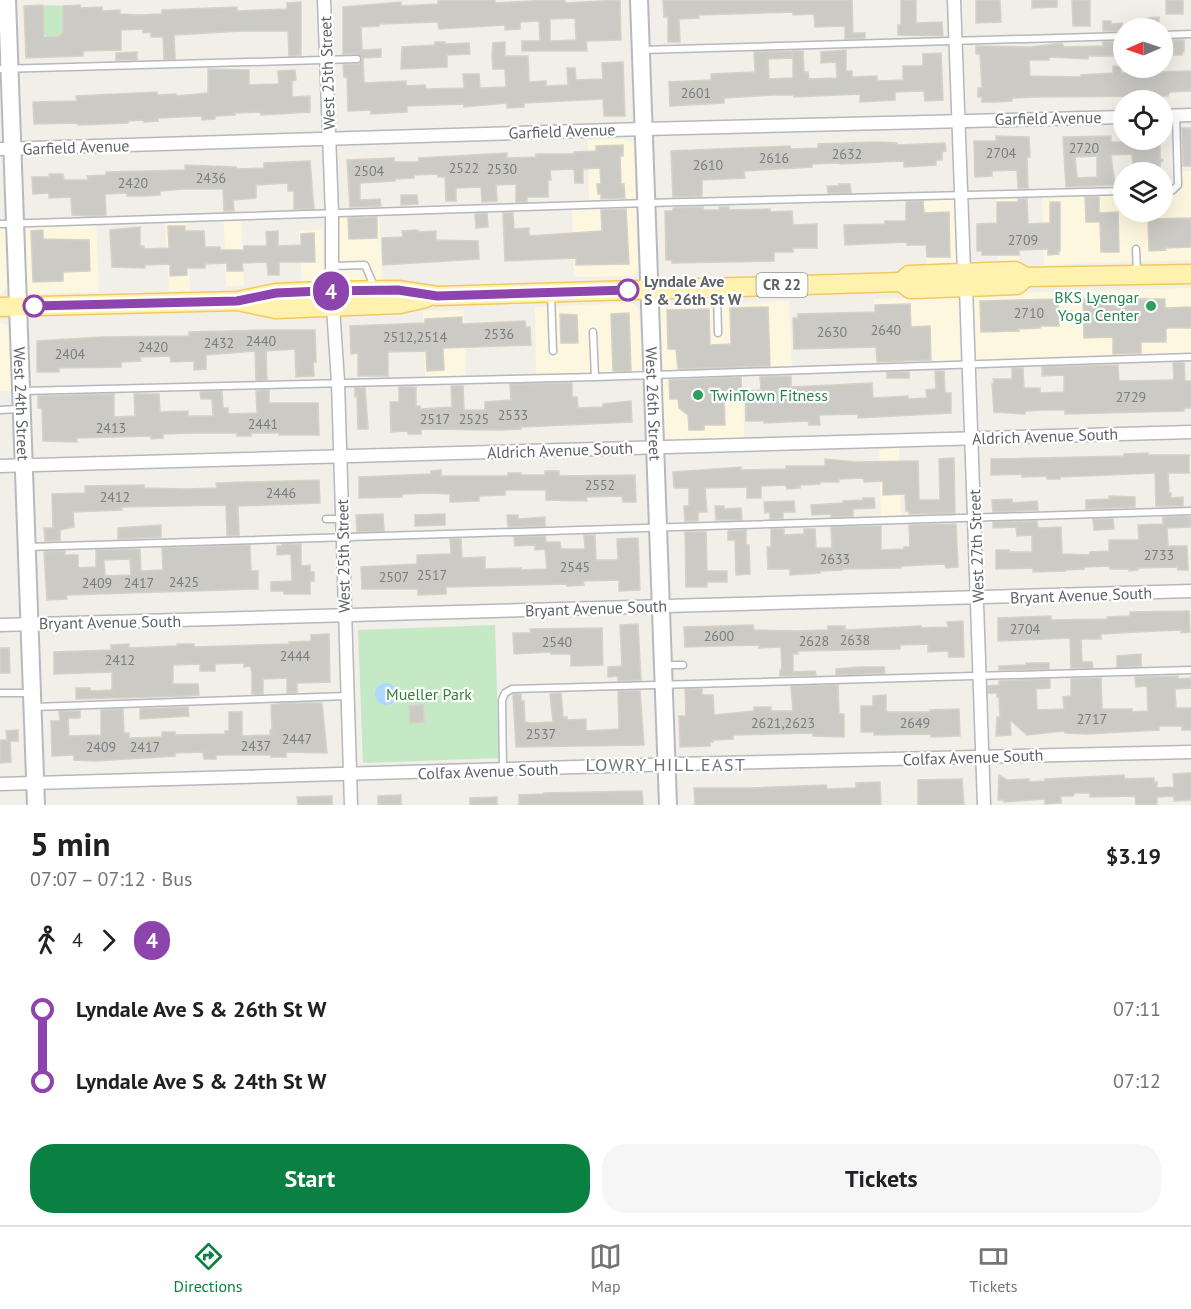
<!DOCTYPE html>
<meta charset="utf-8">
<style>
body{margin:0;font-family:"PT Sans",sans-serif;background:#f6f6f6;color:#202124;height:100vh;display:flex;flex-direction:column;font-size:22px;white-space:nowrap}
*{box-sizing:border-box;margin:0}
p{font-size:20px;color:#757577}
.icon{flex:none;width:33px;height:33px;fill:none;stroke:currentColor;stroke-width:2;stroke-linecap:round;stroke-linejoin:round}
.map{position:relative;height:805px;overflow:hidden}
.details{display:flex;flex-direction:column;background:#fff;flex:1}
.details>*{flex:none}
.badge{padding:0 12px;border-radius:20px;font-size:21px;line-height:39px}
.needle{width:39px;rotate:268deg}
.tools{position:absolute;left:1113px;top:18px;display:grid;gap:12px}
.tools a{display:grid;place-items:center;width:60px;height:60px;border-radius:50%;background:#fff;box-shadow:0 6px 24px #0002;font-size:30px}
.map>.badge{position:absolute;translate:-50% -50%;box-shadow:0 0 0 3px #fff}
.legs{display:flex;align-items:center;gap:9px;height:66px;padding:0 30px;font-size:20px}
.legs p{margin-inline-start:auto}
.head{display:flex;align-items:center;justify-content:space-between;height:102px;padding:0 30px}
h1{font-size:33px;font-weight:800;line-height:45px}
.primary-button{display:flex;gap:12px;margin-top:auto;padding:12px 30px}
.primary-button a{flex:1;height:69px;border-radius:24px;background:#0b8043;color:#fff;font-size:24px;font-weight:800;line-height:69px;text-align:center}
.primary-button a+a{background:#f6f6f6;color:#202124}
ul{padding:0 30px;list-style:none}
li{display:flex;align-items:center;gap:21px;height:72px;font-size:22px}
li i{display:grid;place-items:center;width:9px;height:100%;margin:0 8px;background:currentColor}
li i::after{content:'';width:15px;height:15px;margin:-8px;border:4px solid;border-radius:50%;background:#fff}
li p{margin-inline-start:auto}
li:first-child i{background:linear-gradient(#0000 50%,currentColor 0)}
li:last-child i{background:linear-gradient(currentColor 50%,#0000 0)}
.tabs{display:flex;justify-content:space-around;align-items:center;height:84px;border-top:2px solid #e0e0e0;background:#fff;font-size:16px;color:#757577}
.tabs a{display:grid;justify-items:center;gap:3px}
.tabs .current{color:#0b8043}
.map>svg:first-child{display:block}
.commercial{fill:#fef7e0}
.green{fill:#c5e8c5}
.water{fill:#aadaff}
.building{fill:#cccac5;stroke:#d6d1c6;stroke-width:1.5;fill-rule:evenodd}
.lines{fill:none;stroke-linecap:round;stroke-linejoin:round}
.lane-casing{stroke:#b5b8bc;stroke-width:9}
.street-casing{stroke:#b5b8bc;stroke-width:15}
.secondary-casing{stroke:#b6babf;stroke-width:20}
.primary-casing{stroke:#f2c960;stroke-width:21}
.lane{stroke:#fff;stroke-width:6}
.street{stroke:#fff;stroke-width:12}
.secondary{stroke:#fff;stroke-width:16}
.primary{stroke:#fff2af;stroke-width:18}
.line-1-casing{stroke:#fff;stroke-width:14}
.line-1{stroke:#8e44ad;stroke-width:9}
.stop-1-dot{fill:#fff;stroke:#8e44ad;stroke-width:3}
.leisure-dot{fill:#2e9e5b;stroke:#fff;stroke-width:2}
.labels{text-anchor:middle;stroke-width:4.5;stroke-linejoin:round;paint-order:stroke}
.number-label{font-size:14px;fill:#7a7d7f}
.shield{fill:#fff;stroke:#8f9295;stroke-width:1.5}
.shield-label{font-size:15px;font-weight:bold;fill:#5f6368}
.street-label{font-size:16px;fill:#5f6368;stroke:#fff}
.stop-label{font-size:16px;font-weight:bold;fill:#5f6368;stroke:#fff;text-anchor:start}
.leisure-label{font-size:16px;fill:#27864d;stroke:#fff;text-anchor:end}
.park-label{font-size:16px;fill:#348238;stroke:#fff}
.neighbourhood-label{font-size:18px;letter-spacing:1.5px;fill:#70757a;stroke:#fff}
</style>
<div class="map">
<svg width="1191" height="805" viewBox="0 0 1191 805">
<rect width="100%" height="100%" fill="#f1efe8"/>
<g class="commercial">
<path d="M627,139L634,144L638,269L635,274L630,276L574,277L572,201L589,200L588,140Z"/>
<path d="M1191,171V260L1044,265L1042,196L1123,193L1124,212H1162L1163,191L1180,190V172Z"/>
<path d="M954,194L956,261L953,266L926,267L924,195Z"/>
<path d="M996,196H1017L1019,266H998Z"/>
<path d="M379,212L382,283L341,282L336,214Z"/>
<path d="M187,217L190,290L169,291L165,218Z"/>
<path d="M96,220L99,292L30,294L27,292L22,223Z"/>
<path d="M241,220L244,286H226L224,221Z"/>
<path d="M0,221H5L8,287L0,295Z"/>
<path d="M322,230L324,283L302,286L299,231Z"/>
<path d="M1191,288V355L975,361L973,294Z"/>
<path d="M956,295L959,298L960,365L876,367L874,299Z"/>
<path d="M789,301L792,371L743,372L744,439H663L659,310L662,306Z"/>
<path d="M632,303L637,306L639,311L643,373L536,375L535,307Z"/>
<path d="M464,310L466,376L425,378L423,311Z"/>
<path d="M0,323L7,324L10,330L12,391H0Z"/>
<path d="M899,448L901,518L881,519L879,450Z"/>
</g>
<g class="green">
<path d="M43,5L63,6V33L58,37H48L44,34Z"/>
<path d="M495,625L499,758L363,763L358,630Z"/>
</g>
<circle class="water" cx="386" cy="694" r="11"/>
<g class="building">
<path d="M451,0H495V3L550,0H565V3L620,0L621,40L586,41L587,51H522V41H540L539,21L520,22V29L505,30V25L439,29L438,22L379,24V26L361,27L362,50L381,49V57L363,58L364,83L406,81V86L425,85L426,89L464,88L463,74H479L480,88L506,87L505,69H493L492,56L493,43L505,42V56H528L529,82L546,81V86L568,85L567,68H575L576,80L603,79L602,63L623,62L625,116H604L603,99L524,103V107L507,108V103L464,107V104L407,106V112L371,114V110L348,111L347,76L344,77L343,65L359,64L362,58L357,54H343V7L401,2V6L438,4V1ZM575,18L576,40L550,41V19Z"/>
<path d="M663,0H852L853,33H865V38L845,39V26L815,27L814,14L793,15V12L698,15L699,18L679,19L680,42H668V17H664Z"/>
<path d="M901,0H916V23L942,22L943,36L898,35V25H901Z"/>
<path d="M976,0H1000L1001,22L976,23Z"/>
<path d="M1032,0H1057V7L1032,8Z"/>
<path d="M1072,0H1090V26H1073Z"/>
<rect x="1166" y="0" width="17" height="14"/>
<path d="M301,2V55L289,56L288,31H242L174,35L175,59H164L163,37H151V32L143,33V29L121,30V50L83,51V56L26,58L24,6L43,5L44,37H58L63,33V6L80,5V8L102,7V11L120,10V14L138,15L162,14V10L237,7V11L287,9V3Z"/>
<path d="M1159,17V28H1147V18Z"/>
<path d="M1103,21H1111V24L1122,23V31H1103Z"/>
<path d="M1173,40H1184V52H1182V55H1174Z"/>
<path d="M1119,41L1120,56H1088V59L1049,57V60H1029L1030,76L1081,77V75L1113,73V66H1121V73L1191,71V91L1170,92L1168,96L1036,97L1012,98V101L996,102H982V97H978V88H982L980,54H976V46L1030,47L1062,43L1064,47L1103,46V42Z"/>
<path d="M435,42H445V44L469,43L470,54L447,55V67L401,69L402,47L435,45Z"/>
<path d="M846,50V71H852V77L877,76V81L903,80V66H923V54L941,53L943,100L925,101L924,91L895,92V100L860,102V94L794,97V95H772L724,98V103L670,106L669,82L711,80V74L755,72L754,52L792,51V58L768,59L769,79L793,78V51H803L804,72H808L809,79L837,78L836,62L821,63V52Z"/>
<path d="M137,52V60H116V53Z"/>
<path d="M208,69L249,70V85L279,84L278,71L295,70L296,80L292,81V97L310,96V112L261,115L260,112L235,113V115L215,116V119L202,120V116L158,118V121L144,122V120L128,121V123L78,125V123L34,124L33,102L77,101L76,96L157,92V95L176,94V96L208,93Z"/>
<path d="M1182,128H1191V166H1183Z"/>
<path d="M996,136L1029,137L1030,157H1027L1028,188H1018L1017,170L992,171V176L975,177L974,141H996Z"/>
<path d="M1111,136V142H1160V158L1163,160L1160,163V170H1150L1149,167L1133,168L1132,154L1111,155L1115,185L1066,187L1063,137ZM1097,156V177L1077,178L1075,157Z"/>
<path d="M875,142L897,143V145L945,143L946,151L942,152V160H936V165L904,167V161L840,164L839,163L812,164V167L744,171L745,178L702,180V196L673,197L671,151L790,146L791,149L818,148V144Z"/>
<path d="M623,145V156H620L621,184H624L625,198L601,199V194H598L597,184H601L600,168L583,169V183H575L574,169L550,170L551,180H548V197H527V202H516V184L496,185L497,201L482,202L481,187L456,188V201H446L445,177H438V174L414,175V178L395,179V181L360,183V200L380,199L381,206L350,207L347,160L394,158V162H419V158L507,153V158L536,157V154H574V152L596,151V146Z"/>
<path d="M310,161L314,209H294V191H288V183L256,185V198L233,200L234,211H224L223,189H184L160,191V195L147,196H127V193L105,194L106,215L90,216L72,215L71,197L49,198V193L33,194L32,177H49V174H63L64,180H88L87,176L106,175V172L185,170V165L236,167L237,169L264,168V163Z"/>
<path d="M839,184H850L851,193H828L827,186H839Z"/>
<path d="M401,195H417L418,204L401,205Z"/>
<path d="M1085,197H1099V213L1118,212L1119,252H1101L1100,222H1086Z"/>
<path d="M1018,199H1027L1028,224L1050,223V202H1060V251H1058L1059,254L1048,255V249L1019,250V255H982V251H977V224L997,223V202H1018Z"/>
<path d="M923,201L924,213L949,212L950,257H927L926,245H907V242L845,245L844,225L885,224V221H906V202Z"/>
<path d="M703,207V210H720L719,207H729V210L770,209V212L792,211L793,225L817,224V248H793V252H774V261L672,263V260H666L665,211H672L674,208Z"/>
<path d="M626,209L629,264L576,265V258L505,261L503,213H513L514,229L529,228V236L602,231L601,210Z"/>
<path d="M487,213L488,227L476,228L475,214Z"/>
<path d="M377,217V238L349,239L348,218Z"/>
<path d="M1191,218V247L1165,248L1166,250L1149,251L1148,219Z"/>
<path d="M168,226H185V231H204L205,247H220V250H244V246H267L266,232L278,231V246L301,245V234L314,233L315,262H279V275H268L267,262L242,263L243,271H227V263L205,264V268H187V275L170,276V264L145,265V268L112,267L110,230L140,227V246H144V249L169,248Z"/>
<path d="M43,230V239L89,240L90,271L63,272V281L33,282L31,231Z"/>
<path d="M418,230V232L436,231V240L478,241L479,259L383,265L382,238L403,237L402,231Z"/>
<path d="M1140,297V299H1165V308L1191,307V328H1166V342H1141V353L1113,354V337L1084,338L1083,299Z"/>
<path d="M1058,299L1059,326H1040V328L1018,329L1019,331L981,332L980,301Z"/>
<path d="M910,304L911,327L930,326L931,360L877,362L876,347L794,349L793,318H798V314L875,312V305Z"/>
<path d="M768,307L770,366L678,369L676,349H668L667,310L709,309L710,345L731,344L730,308Z"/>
<path d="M629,313L631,371H613L611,314Z"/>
<path d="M560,314L577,315L578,343H561Z"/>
<path d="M462,317V324L525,321L526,327H530L531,345L443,348L444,370L427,371L426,351L388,352V376H358V353L351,354L350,326L425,323V319Z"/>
<path d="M268,330H315L316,362H313L314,376L296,377L295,349L266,351L267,380H256L255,351L206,355V369L194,370V361L171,362L170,356L140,357L141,361L121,362V367L59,368V372H37V341L102,337L189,336V332Z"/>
<path d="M1184,362L1185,381H1191V408H1184V411L1065,414V410H1043L1025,411V414L994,412L992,384H994L993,379H1012V368H1023L1024,388H1040V393L1064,392V375L1042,376V367L1118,365L1119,381L1171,380H1174L1173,363Z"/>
<path d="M935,371H944L945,393H951V413L858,418V414L819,415L820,425H809L808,421L764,423V421H746L745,391L761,390L760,377L791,376V387L872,383L873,398L908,396V399L927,398L926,390L936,389Z"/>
<rect x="887" y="372" width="22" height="6"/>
<path d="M741,377L742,397L724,398L725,425H704V430H689L688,415L679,408L678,399H670L669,380Z"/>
<path d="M561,383H572V397H577L578,408L603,407V404L631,401L632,422L521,427V429L500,430L421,429V434H408V431L391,432L390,402H399V387H416V406H420L421,409L452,407L451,386H463L464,410H485V402L511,400L510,384Z"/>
<path d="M355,388H365L368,429H358L357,396L355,397Z"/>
<path d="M269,390V403H318L319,435H279V433H251V436H237V433H193L163,434V438L151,439V436L76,438L77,442L43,441L42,408H38V396L114,394V417L135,416L134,394H159L160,412L188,411V416H213L212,399H201L200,392L222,391L223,408H228V414L257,413L256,391Z"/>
<path d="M1148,453V455H1189V473H1168L1169,493H1171V498L1183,497V506H1156L1155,473L1060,477V479H1047V476L1022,477V474L991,475V459L1124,456V454Z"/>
<path d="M954,458L955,513L909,514V511H906L905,494L883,495V481L864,482V478L839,479V482H820V484L800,485V488L787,489L786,485L761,486V498H747V487L705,488L707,512H698V521H685L684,506H689V488H674L673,472L741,467V470L786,469V466H825V459L856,462L918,461L919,500H940L939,459Z"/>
<path d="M441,470V476H508V473H521V475H545V471H559V476L635,475L636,502H623L622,496L586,497L587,501L546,500V490H505V495L479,496V501L450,502V494L431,493L402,494V497L359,498V477L431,474V471Z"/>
<path d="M319,480L320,503L238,506L239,535L227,536L226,505L121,507L122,510L73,512L74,527L60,530V541H45L44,528H53L52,494L85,493V486L144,485V488L186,489L217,488L216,483Z"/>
<path d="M1109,496L1135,497V507L1086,509V500L1110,499Z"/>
<path d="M863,498H874L875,508L853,509V516L831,517V514L812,515L811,505L843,503V501L863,500Z"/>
<path d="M1012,499V503L1037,501L1038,510L993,512L992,500Z"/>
<path d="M794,501L795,512H783V518L770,519V512L765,513L764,502Z"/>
<path d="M715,506H724V509L741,508L742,520H716Z"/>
<path d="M383,514L384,531L357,532L356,515Z"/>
<path d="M445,514V525L415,526V515Z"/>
<path d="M507,515H518V519L545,517V526L508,527Z"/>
<path d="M1184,516L1191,517V527L1167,528L1168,546H1187L1188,570H1178L1177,567L1138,568V570L1129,571V569H1110L1109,566L1084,567V569L1065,570V571L1033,572V568L996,569V550H1009V552H1032V535L1017,536L1016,527L993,528V522L1037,521L1038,528L1061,527L1062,554L1090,555V552L1109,551V540H1139L1138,525L1163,524V517Z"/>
<path d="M1093,519H1113L1114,529L1094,530Z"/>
<path d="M956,524L958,567L946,568L945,564L901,566V568L842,569V570L820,571V573L790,575V569H768L767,547H771V529H784V535L804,534V529H815L816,548H832L831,527L881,526V550L904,549V547H910L909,525Z"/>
<path d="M161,525V537L118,539V528Z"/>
<path d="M746,530V545H749L750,574L736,575L735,540H728V531Z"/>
<path d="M685,532H706L707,571H727V582H707V587H686Z"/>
<path d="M584,535H595L596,560H618L617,539L638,538L640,590L619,591V580L583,581L584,585L567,586L566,584L446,587V594L418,595V589H362L361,567L417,564V555L451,554L450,539H461L462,558L485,557V569L521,568V570L547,569L545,549L535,550V545L515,546L514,537L545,536L546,542H560L561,549H585Z"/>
<path d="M282,544H301V566L310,565V572H314V581H310V594H284V591H271V582L292,581L291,554L277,555V546H282Z"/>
<path d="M250,545L251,571H258V589L66,595L67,599L47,600L44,552L65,551V555H78V568L96,567V550L140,549L141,571L163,570L162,548ZM130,559L131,575L105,576L104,560Z"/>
<path d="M1189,611L1190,632L1181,633V630L1156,631L1101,634V639H1081L1082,662H1092L1093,668H1071L1070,638L998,641V618L1051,616V620L1107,619V617L1130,616V612Z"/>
<path d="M963,621L964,657H949L948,651L928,652V644L900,645V649L798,651V654H793V672L815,671L816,675L780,676V670H782L781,647L759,648V645L685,647L684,627L753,625L754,630L797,631L828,630V626H845V630L921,626V628L948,627L947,622Z"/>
<path d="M638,624L641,680L618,681V676L608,677V667L622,666L620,625Z"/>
<path d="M602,628L603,665L571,666V654H551V652L514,654L513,633H531L530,629Z"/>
<path d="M329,634L330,682L297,683V692L287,693V678L263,679V694H252V672L250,666L244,667V663L215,664V671H200V664L173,665V684H198L199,695L188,696L76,699V688H90V691L112,690V672L54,674V652L111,650V645L129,644V648L177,646V644H194V647L289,644V642L311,641V635Z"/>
<path d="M0,648H9L10,673H0Z"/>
<path d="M1141,654V666L1117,667V656Z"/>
<path d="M1026,663H1049V669L999,670V666L1026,665Z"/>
<path d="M860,667H884L885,673L836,675V669Z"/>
<path d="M1178,676V679L1191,678V688L1175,689L1176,708H1191V730H1182V726H1159V730L1086,734L1065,733L1064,731L1027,735L1010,720L1011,735L996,736L997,717H1000L999,697H997V693H988V686L999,685V681L1050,679V688L1036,689L1037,710L1064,709L1063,697L1071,696V679L1101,678L1102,709H1132V712L1148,711L1147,686L1136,687L1135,677Z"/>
<path d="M838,685L839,714H844V737L813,736V733L733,735V739L713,740V742H710V746L680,747L679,716H686L685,689H702V695H713L714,715L754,711V707H771V711H793L791,686Z"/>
<path d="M618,691H640L644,745L516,747L513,694H521V701H524L525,722L531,723L553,722L550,694L561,693L563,717H567V720L586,719V731L619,729Z"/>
<path d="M886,695V712H931L930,710L959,709L960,736L931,737V734L874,735V732H861V706H873V696Z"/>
<path d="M288,703H322L327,753L286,752V757H271V755H216V759H204L203,752L175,753V756L95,761L74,760V755L52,756L51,721H60L59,711H80V718H68L69,736L101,735V710L123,709L124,733H129V738L162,737V732H175V735L225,734V731H229V712H242V736L270,735V730H272L271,705Z"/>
<path d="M423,705L424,722L410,723L409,706Z"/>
<path d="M188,707L189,716L140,719V709Z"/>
<path d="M18,730V741H10L11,762L0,763V740H7L6,731Z"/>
<path d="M1191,773V800L1174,801V796L1157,797V805H1136L1135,796L1090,797V793H1075L1073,796H1061V803H1058L1045,804V799L1004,802V800H998L999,775L1007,780L1029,779V782L1045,781V779L1124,775L1125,779L1154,778V782H1157V788L1174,787L1173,774Z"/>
<path d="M962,779L964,805H918V780Z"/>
<path d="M880,782L881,805H695L694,788H751L826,785L827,789L856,788V783Z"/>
<path d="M642,791L643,805H519V795L544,794V793Z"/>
<path d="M401,795V805H378V796Z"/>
<path d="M332,796V805H298L297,797Z"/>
<path d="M497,797V805H470V798Z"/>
</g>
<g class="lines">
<g class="lane-casing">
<g id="lane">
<path d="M1162,35L1191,34"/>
<path d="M641,50L1124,36"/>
<path d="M0,69L357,59"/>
<path d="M1162,190H1173L1178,185L1176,115"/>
<path d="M0,224L647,203L1124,191"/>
<path d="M1136,249L1137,273"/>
<path d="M332,266L365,265L374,286"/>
<path d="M717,290L718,333"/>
<path d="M551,294L553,351"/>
<path d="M593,332L595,377"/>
<path d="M22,391L595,377L1191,357"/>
<path d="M0,410L20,409"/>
<path d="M326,519H342"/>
<path d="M28,547L1191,511"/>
<path d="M663,665H683"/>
<path d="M0,693H32"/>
<path d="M34,707L347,696"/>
<path d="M503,770L502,700L505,693L512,689L1191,670"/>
</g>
</g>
<g class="street-casing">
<g id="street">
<path d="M324,0L332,214V291"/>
<path d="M954,0L964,272"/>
<path d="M1162,116L1191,115"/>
<path d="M0,149L644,129L1124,117"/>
<path d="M966,287L984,805"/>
<path d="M333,307L338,382L351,805"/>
<path d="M0,466L1191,432"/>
<path d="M0,625L1191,591"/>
<path d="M0,784L678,764L1191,752"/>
</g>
</g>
<g class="secondary-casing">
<g id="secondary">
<path id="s1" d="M7,0L36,805"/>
<path id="s2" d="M639,0L668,805"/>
</g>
</g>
<g class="primary-casing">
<g id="primary">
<path d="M901,282L909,275L1015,271L1026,277L1191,274"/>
<path d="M242,302L276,309L400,304L426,298"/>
<path d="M0,307L237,301L276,293L321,291L398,290L437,296L901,282L910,289H914L1017,285L1026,277"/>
</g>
</g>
<use href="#lane" class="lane"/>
<use href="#street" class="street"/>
<use href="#secondary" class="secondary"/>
<use href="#primary" class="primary"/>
</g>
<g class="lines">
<g class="line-1-casing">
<path id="line-1" d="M34,306L237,301L276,293L321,291L398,290L437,296L628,290"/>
</g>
<use href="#line-1" class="line-1"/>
</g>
<g class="stop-1-dot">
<circle cx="628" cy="290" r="10"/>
<circle cx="34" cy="306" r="10"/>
</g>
<g class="leisure-dot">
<circle cx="1151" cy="306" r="6"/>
<circle cx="698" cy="395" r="6"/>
</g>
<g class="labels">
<g class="number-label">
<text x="696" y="98">2601</text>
<text x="1084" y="153">2720</text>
<text x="1001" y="158">2704</text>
<text x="847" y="159">2632</text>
<text x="774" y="163">2616</text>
<text x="708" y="170">2610</text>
<text x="464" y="173">2522</text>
<text x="502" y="174">2530</text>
<text x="369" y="176">2504</text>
<text x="211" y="183">2436</text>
<text x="133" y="188">2420</text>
<text x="1023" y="245">2709</text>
<text x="1029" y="318">2710</text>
<text x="886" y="335">2640</text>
<text x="832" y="337">2630</text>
<text x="499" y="339">2536</text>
<text x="415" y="342">2512,2514</text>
<text x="261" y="346">2440</text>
<text x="219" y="348">2432</text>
<text x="153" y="352">2420</text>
<text x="70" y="359">2404</text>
<text x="1131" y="402">2729</text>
<text x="513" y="420">2533</text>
<text x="435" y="424">2517</text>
<text x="474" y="424">2525</text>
<text x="263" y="429">2441</text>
<text x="111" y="433">2413</text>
<text x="600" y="490">2552</text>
<text x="281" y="498">2446</text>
<text x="115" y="502">2412</text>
<text x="1159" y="560">2733</text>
<text x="835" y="564">2633</text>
<text x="575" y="572">2545</text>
<text x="432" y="580">2517</text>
<text x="394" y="582">2507</text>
<text x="184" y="587">2425</text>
<text x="97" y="588">2409</text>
<text x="139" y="588">2417</text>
<text x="1025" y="634">2704</text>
<text x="719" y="641">2600</text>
<text x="855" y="645">2638</text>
<text x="814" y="646">2628</text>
<text x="557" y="647">2540</text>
<text x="295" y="661">2444</text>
<text x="120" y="665">2412</text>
<text x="1092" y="724">2717</text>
<text x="783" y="728">2621,2623</text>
<text x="915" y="728">2649</text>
<text x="541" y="739">2537</text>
<text x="297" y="744">2447</text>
<text x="256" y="751">2437</text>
<text x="101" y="752">2409</text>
<text x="145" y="752">2417</text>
</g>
<rect class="shield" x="756.5" y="273" width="51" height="24" rx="4.5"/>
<g class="shield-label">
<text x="782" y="290">CR 22</text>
</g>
<g class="street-label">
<text transform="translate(327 73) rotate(-92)" y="6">West 25th Street</text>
<text transform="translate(1048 118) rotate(-1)" y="6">Garfield Avenue</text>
<text transform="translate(562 131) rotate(-2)" y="6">Garfield Avenue</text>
<text transform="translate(76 147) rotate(-2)" y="6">Garfield Avenue</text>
<text dy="6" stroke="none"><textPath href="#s1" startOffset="404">West 24th Street</textPath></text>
<text dy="6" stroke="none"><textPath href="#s2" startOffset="404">West 26th Street</textPath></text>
<text transform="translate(1045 436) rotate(-2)" y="6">Aldrich Avenue South</text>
<text transform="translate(560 450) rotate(-2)" y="6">Aldrich Avenue South</text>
<text transform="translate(976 546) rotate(-92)" y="6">West 27th Street</text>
<text transform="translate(343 556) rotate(-91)" y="6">West 25th Street</text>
<text transform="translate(1081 595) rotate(-2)" y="6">Bryant Avenue South</text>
<text transform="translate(596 608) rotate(-2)" y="6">Bryant Avenue South</text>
<text transform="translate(110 622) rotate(-1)" y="6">Bryant Avenue South</text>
<text transform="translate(973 757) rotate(-2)" y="6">Colfax Avenue South</text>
<text transform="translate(488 771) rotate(-2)" y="6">Colfax Avenue South</text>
</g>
<g class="stop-label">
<text x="644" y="287">Lyndale Ave<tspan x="644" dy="18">S &amp; 26th St W</tspan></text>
</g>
<g class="leisure-label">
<text x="1139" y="303">BKS Lyengar<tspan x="1139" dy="18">Yoga Center</tspan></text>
<text x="710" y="401" text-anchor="start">TwinTown Fitness</text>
</g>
<g class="park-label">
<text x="429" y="700">Mueller Park</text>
</g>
<g class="neighbourhood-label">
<text x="666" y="771">LOWRY HILL EAST</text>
</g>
</g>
</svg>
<div class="tools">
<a><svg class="needle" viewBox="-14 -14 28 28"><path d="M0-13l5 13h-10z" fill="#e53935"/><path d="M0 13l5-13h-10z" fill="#757577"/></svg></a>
<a><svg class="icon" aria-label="locate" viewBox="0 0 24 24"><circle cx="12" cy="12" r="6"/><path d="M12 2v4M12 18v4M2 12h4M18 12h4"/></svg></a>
<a><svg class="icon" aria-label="layers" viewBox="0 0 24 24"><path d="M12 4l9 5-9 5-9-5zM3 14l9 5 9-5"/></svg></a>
</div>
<b class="badge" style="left:331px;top:291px;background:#8e44ad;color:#fff">4</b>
</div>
<section class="details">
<div class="head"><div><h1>5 min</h1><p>07:07 – 07:12 · Bus</p></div><b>$3.19</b></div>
<div class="legs"><svg class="icon" aria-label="walk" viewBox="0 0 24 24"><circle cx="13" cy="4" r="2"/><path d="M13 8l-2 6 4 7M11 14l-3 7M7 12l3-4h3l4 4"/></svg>4<svg class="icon" aria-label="forward" viewBox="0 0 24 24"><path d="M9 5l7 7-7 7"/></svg><b class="badge" style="background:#8e44ad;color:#fff">4</b></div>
<ul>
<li><i style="color:#8e44ad"></i><b>Lyndale Ave S &amp; 26th St W</b><p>07:11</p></li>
<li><i style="color:#8e44ad"></i><b>Lyndale Ave S &amp; 24th St W</b><p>07:12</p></li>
</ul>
<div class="primary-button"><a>Start</a><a>Tickets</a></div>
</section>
<nav class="tabs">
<a class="current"><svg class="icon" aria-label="directions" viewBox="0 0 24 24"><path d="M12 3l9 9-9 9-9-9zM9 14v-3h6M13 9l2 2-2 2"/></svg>Directions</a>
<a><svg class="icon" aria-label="map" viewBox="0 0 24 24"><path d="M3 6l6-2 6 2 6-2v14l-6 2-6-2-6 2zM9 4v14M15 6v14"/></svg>Map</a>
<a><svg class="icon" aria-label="tickets" viewBox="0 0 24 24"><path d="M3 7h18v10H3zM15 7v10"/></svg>Tickets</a>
</nav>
